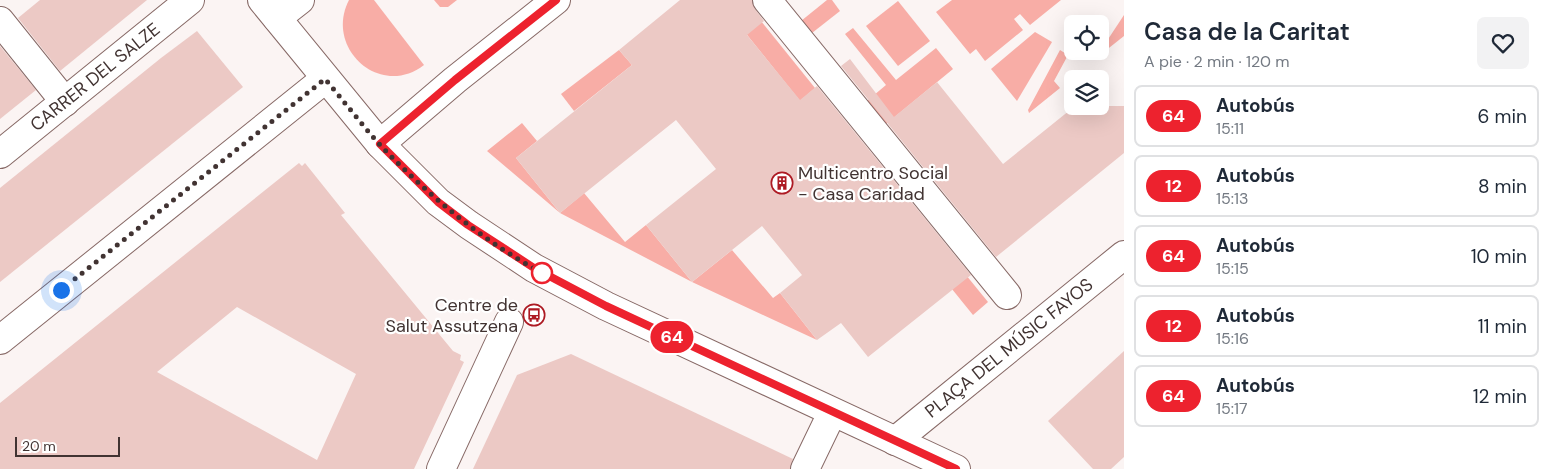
<!DOCTYPE html>
<html lang="es">
<meta charset="utf-8">
<style>
body{margin:0;font-family:"DM Sans",sans-serif;background:#f2f2f3;color:#1f2937;height:100vh;display:flex;flex-direction:column;font-size:19px;white-space:nowrap}
*{box-sizing:border-box;margin:0}
p{font-size:16px;color:#747a83}
.icon{flex:none;width:28px;height:28px;fill:none;stroke:currentColor;stroke-width:2;stroke-linecap:round;stroke-linejoin:round}
.map{position:relative;flex:1;overflow:hidden}
.details{display:flex;flex-direction:column;background:#fff;width:425px}
.details>*{flex:none}
.badge{padding:0 10px;border-radius:16px;font-size:18px;line-height:32px}
.controls{position:absolute;left:1064px;top:15px;display:grid;gap:10px}
.controls a{display:grid;place-items:center;width:45px;height:45px;border-radius:8px;background:#fff;box-shadow:0 5px 20px #0002;font-size:25px}
.scale{position:absolute;left:15px;bottom:12px;width:105px;box-sizing:border-box;padding-left:5px;border:2px solid #413332;border-top:0;font-size:14px;line-height:18px;white-space:nowrap;color:#413332;-webkit-text-stroke:4px #fff;paint-order:stroke}
.you{position:absolute;width:25px;height:25px;margin:-12px;border:4px solid #fff;border-radius:50%;background:#1a73e8;box-shadow:0 0 0 8px #1a73e833}
.map>.badge{position:absolute;translate:-50% -50%;box-shadow:0 0 0 2px #fff}
.round{display:grid;place-items:center;flex:none;width:52px;height:52px;border-radius:8px;background:#f2f2f3}
.head{display:flex;align-items:center;justify-content:space-between;height:85px;padding:0 20px}
h1{font-size:24px;font-weight:600;line-height:38px}
ul{padding:0;list-style:none}
li{display:flex;align-items:center;gap:15px;height:62px;margin:0 10px 8px;padding:0 10px;border:2px solid #e0e1e3;border-radius:8px}
li div{flex:1}
li b{display:block;font-size:19px}
li em{font-style:normal}
li .badge{min-width:55px;font-weight:700;text-align:center}
main{display:flex;flex:1;min-height:0}
.map>svg:first-child{display:block}
.green{fill:#f8ada6}
.building{fill:#ecc9c5;fill-rule:evenodd}
.lines{fill:none;stroke-linecap:round;stroke-linejoin:round}
.street-casing{stroke:#876966;stroke-width:30}
.secondary-casing{stroke:#876966;stroke-width:30}
.street{stroke:#fff;stroke-width:28}
.secondary{stroke:#fff;stroke-width:28}
.line-casing{stroke:#fff;stroke-width:11}
.line{stroke:#ed222e;stroke-width:8}
.walk{stroke:#413332;stroke-width:5;stroke-dasharray:0 9}
.stop-dot{fill:#fff;stroke:#ed222e;stroke-width:2.5}
.labels{text-anchor:middle;stroke-width:4.5;stroke-linejoin:round;paint-order:stroke}
.street-label{font-size:18px;fill:#413332;stroke:#fff}
.poi-label{font-size:18px;fill:#413332;stroke:#fff;text-anchor:start}
</style>
<main>
<div class="map">
<svg width="1124" height="469" viewBox="0 0 1124 469">
<rect width="100%" height="100%" fill="#fbf4f3"/>
<g class="green">
<path d="M349,0H374L424,65C380,99 324,48 349,0Z"/>
<path d="M434,0H457L448,7H440Z"/>
<path d="M719,0H744L815,88L800,101Z"/>
<path d="M827,0H832L840,11L812,33L801,21Z"/>
<path d="M952,0H1061L1030,25L1020,14L1014,19L1023,30L985,61L976,49L970,54L936,12Z"/>
<path d="M898,1L930,41L898,66L866,26Z"/>
<path d="M1124,15V36L1095,59Z"/>
<path d="M853,28L896,80L936,48L953,69L886,124L867,101L886,85L845,34Z"/>
<path d="M1035,32L1052,42L1017,101L991,69Z"/>
<path d="M619,50L632,65L574,111L561,94Z"/>
<path d="M1060,50L1068,55L1054,81L1060,88L1029,113L1028,110Z"/>
<path d="M522,123L537,141L516,158L560,213L584,193L625,242L646,225L692,282L732,250L773,298L780,293L817,340L692,282L560,213L487,151Z"/>
<path d="M873,161L988,302L973,315L858,173Z"/>
</g>
<g class="building">
<path d="M40,0H147L60,71L18,18Z"/>
<path d="M680,0H752L755,9L764,21L747,35L800,100L817,86L971,275L868,357L841,323L817,340L780,293L802,275L762,226L692,282L646,225L716,169L676,120L560,213L516,158L632,65L619,50Z"/>
<path d="M197,31L243,87L0,282V188L161,58Z"/>
<path d="M0,46L36,90L0,119Z"/>
<path d="M850,59L894,117L937,82L1003,164L1075,106H1124V153L996,257L841,66Z"/>
<path d="M299,163L302,166L305,163L345,213L341,215L453,351L461,355L460,360L464,362L414,469H0V403ZM237,307L356,374L317,460L157,372Z"/>
<path d="M1124,351V457L1111,469H1093L1048,421Z"/>
<path d="M571,354L793,459L790,469H473L517,375Z"/>
</g>
<g class="lines">
<g class="street-casing">
<g id="street">
<path d="M767,0L1007,295"/>
<path d="M0,21L65,102"/>
<path d="M0,154L190,0"/>
<path d="M895,441L1124,255"/>
<path d="M441,469L509,322"/>
<path d="M805,469L832,413"/>
</g>
</g>
<g class="secondary-casing">
<g id="secondary">
<path d="M262,0L380,144L438,202L469,225L534,268L606,306L956,469"/>
<path d="M277,18L300,0"/>
<path d="M380,144L455,80L556,0"/>
<path d="M0,340L325,79"/>
</g>
</g>
<use href="#street" class="street"/>
<use href="#secondary" class="secondary"/>
</g>
<g class="lines">
<g class="line-casing">
<path id="line" d="M556,0L455,80L380,144L438,202L468,225L534,268L606,306L956,469"/>
</g>
<use href="#line" class="line"/>
<path class="walk" d="M61,290L325,79C344,101 361,124 381,146C430,197 485,243 548,276L542,273"/>
</g>
<defs>
<g id="building-ring" transform="scale(1.125)"><circle r="9.5" fill="#fff" stroke="#ad1a23" stroke-width="1.5"/><path d="M-4-6H4V6H1V3H-1V6H-4ZM-2.5-4.3h1.7v1.8h-1.7ZM.8-4.3h1.7v1.8H.8ZM-2.5-1h1.7V.8h-1.7ZM.8-1h1.7V.8H.8Z" fill="#ad1a23"/></g>
<g id="bus-ring" transform="scale(1.125)"><circle r="9.5" fill="#fff" stroke="#ad1a23" stroke-width="1.5"/><path d="M-5-6H5V4H4V6H2V4H-2V6H-4V4H-5ZM-3.5-4V0h7V-4ZM-3.5 1.2v1.5H-2V1.2ZM2 1.2v1.5H3.5V1.2Z" fill="#ad1a23"/></g>
</defs>
<g fill-rule="evenodd">
<use href="#building-ring" x="782" y="183"/>
<use href="#bus-ring" x="534" y="315"/>
</g>
<circle class="stop-dot" cx="542" cy="273" r="10"/>
<g class="labels">
<g class="street-label">
<text transform="translate(95 77) rotate(-39)" y="6">CARRER DEL SALZE</text>
<text transform="translate(1009 348) rotate(-39)" y="6">PLAÇA DEL MÚSIC FAYOS</text>
</g>
<g class="poi-label">
<text x="798" y="179">Multicentro Social<tspan x="798" dy="21">- Casa Caridad</tspan></text>
<text x="518" y="311" text-anchor="end">Centre de<tspan x="518" dy="21">Salut Assutzena</tspan></text>
</g>
</g>
</svg>
<div class="controls">
<a><svg class="icon" aria-label="locate" viewBox="0 0 24 24"><circle cx="12" cy="12" r="6"/><path d="M12 2v4M12 18v4M2 12h4M18 12h4"/></svg></a>
<a><svg class="icon" aria-label="layers" viewBox="0 0 24 24"><path d="M12 4l9 5-9 5-9-5zM3 14l9 5 9-5"/></svg></a>
</div>
<div class="scale">20 m</div>
<div class="you" style="left:61px;top:290px"></div>
<b class="badge" style="left:672px;top:337px;background:#ed222e;color:#fff">64</b>
</div>
<section class="details">
<div class="head"><div><h1>Casa de la Caritat</h1><p>A pie · 2 min · 120 m</p></div><a class="round"><svg class="icon" aria-label="heart" viewBox="0 0 24 24"><path d="M12 20l-8-8c-3-5 5-10 8-4 3-6 11-1 8 4z"/></svg></a></div>
<ul>
<li><span class="badge" style="background:#ed222e;color:#fff">64</span><div><b>Autobús</b><p>15:11</p></div><em>6 min</em></li>
<li><span class="badge" style="background:#ed222e;color:#fff">12</span><div><b>Autobús</b><p>15:13</p></div><em>8 min</em></li>
<li><span class="badge" style="background:#ed222e;color:#fff">64</span><div><b>Autobús</b><p>15:15</p></div><em>10 min</em></li>
<li><span class="badge" style="background:#ed222e;color:#fff">12</span><div><b>Autobús</b><p>15:16</p></div><em>11 min</em></li>
<li><span class="badge" style="background:#ed222e;color:#fff">64</span><div><b>Autobús</b><p>15:17</p></div><em>12 min</em></li>
</ul>
</section>
</main>
